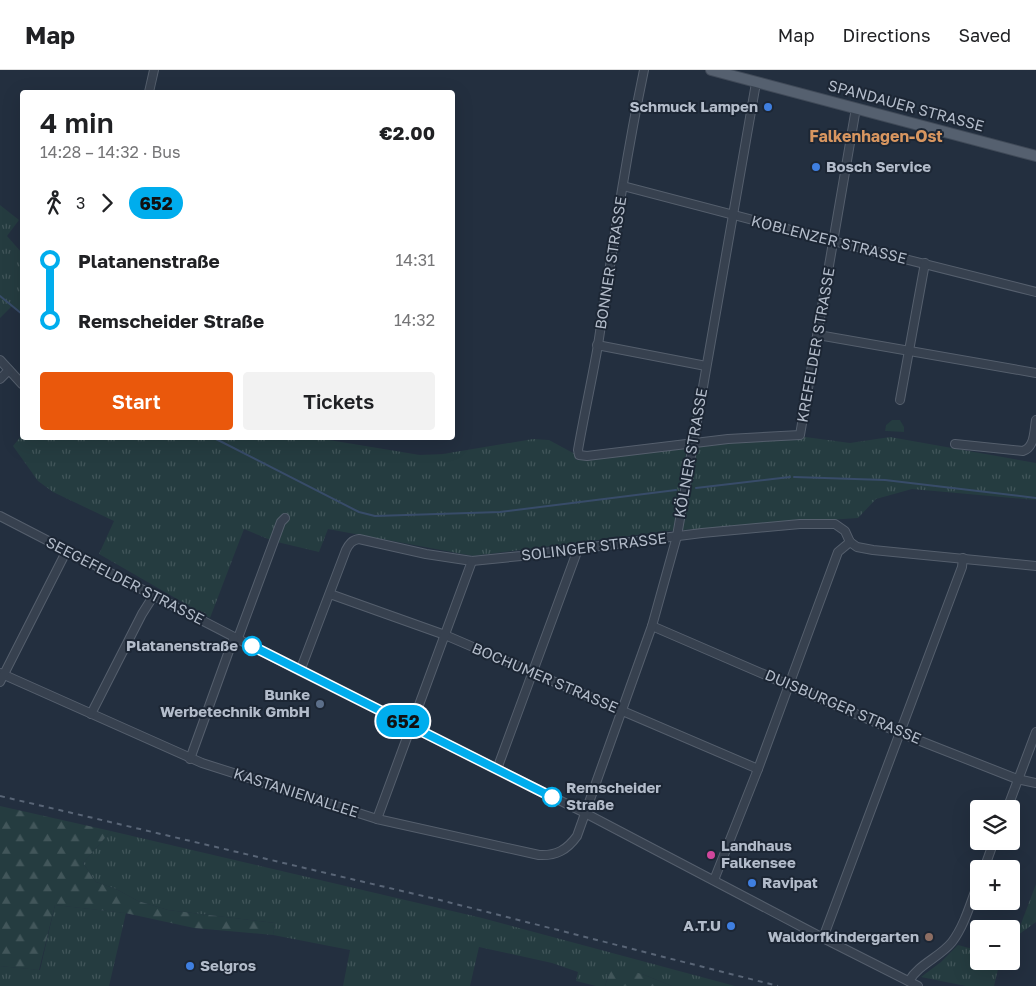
<!DOCTYPE html>
<meta charset="utf-8">
<style>
body{margin:0;font-family:"Golos Text",sans-serif;background:#f2f2f2;color:#202124;height:100vh;display:flex;flex-direction:column;font-size:19px;white-space:nowrap}
*{box-sizing:border-box;margin:0}
p{font-size:16px;color:#757577}
.icon{flex:none;width:28px;height:28px;fill:none;stroke:currentColor;stroke-width:2;stroke-linecap:round;stroke-linejoin:round}
.map{position:relative;flex:1;overflow:hidden}
.sheet{position:absolute;left:20px;top:20px;width:435px;height:350px;display:flex;flex-direction:column;background:#fff;border-radius:5px;box-shadow:0 5px 20px #0002}
.sheet>*{flex:none}
.badge{padding:0 10px;border-radius:16px;font-size:18px;line-height:32px}
.controls{position:absolute;left:970px;top:730px;display:grid;gap:10px}
.controls a{display:grid;place-items:center;width:50px;height:50px;border-radius:5px;background:#fff;box-shadow:0 5px 20px #0002;font-size:25px}
.map>.badge{position:absolute;translate:-50% -50%;box-shadow:0 0 0 2px #fff}
.legs{display:flex;align-items:center;gap:8px;height:55px;padding:0 20px;font-size:16px}
.legs p{margin-inline-start:auto}
.summary{display:flex;align-items:center;justify-content:space-between;height:85px;padding:0 20px}
h1{font-size:28px;font-weight:600;line-height:38px}
.primary-button{display:flex;gap:10px;margin-top:auto;padding:10px 20px}
.primary-button a{flex:1;height:58px;border-radius:5px;background:#ea580c;color:#fff;font-size:20px;font-weight:600;line-height:58px;text-align:center}
.primary-button a+a{background:#f2f2f2;color:#202124}
ul{padding:0 20px;list-style:none}
li{display:flex;align-items:center;gap:18px;height:60px;font-size:19px}
li i{display:grid;place-items:center;width:8px;height:100%;margin:0 6px;background:currentColor}
li i::after{content:'';width:12px;height:12px;margin:-6px;border:4px solid;border-radius:50%;background:#fff}
li p{margin-inline-start:auto}
li:first-child i{background:linear-gradient(#0000 50%,currentColor 0)}
li:last-child i{background:linear-gradient(currentColor 50%,#0000 0)}
header{display:flex;align-items:center;gap:30px;box-sizing:border-box;height:70px;padding:0 25px;background:#fff;border-bottom:1px solid #e0e0e0}
header strong{font-size:24px}
nav{display:flex;gap:28px;margin-inline-start:auto;font-size:18px}
.map>svg:first-child{display:block}
.grass{fill:url(#grass-tufts)}
.forest{fill:url(#forest-firs)}
.park{fill:#253c40}
.lines{fill:none;stroke-linecap:round;stroke-linejoin:round}
.stream{stroke:#384c69;stroke-width:2}
.minor-casing{stroke:#555f6d;stroke-width:10}
.major-casing{stroke:#404a58;stroke-width:12}
.minor{stroke:#37414f;stroke-width:8}
.major{stroke:#55606f;stroke-width:10}
.rail{stroke:#596576;stroke-width:2;stroke-dasharray:5 5;stroke-linecap:butt}
.line-1-casing{stroke:#fff;stroke-width:11}
.line-1{stroke:#00aded;stroke-width:8}
.shop-dot{fill:#3f7fe0;stroke:#1c2634;stroke-width:2}
.stop-1-dot{fill:#fff;stroke:#00aded;stroke-width:2.5}
.service-dot{fill:#5c6f8a;stroke:#1c2634;stroke-width:2}
.hotel-dot{fill:#d1479c;stroke:#1c2634;stroke-width:2}
.education-dot{fill:#8d6e63;stroke:#1c2634;stroke-width:2}
.labels{text-anchor:middle;stroke-width:4;stroke-linejoin:round;paint-order:stroke}
.street-label{font-size:15px;fill:#b3bcca;stroke:#1c2634}
.poi-label{font-size:15px;font-weight:bold;fill:#b3bcca;stroke:#1c2634;text-anchor:end}
.stop-label{font-size:15px;font-weight:bold;fill:#b3bcca;stroke:#1c2634;text-anchor:end}
.neighbourhood-label{font-size:16px;font-weight:bold;fill:#d89660;stroke:#1c2634}
</style>
<header>
<strong>Map</strong>
<nav><a>Map</a><a>Directions</a><a>Saved</a></nav>
</header>
<div class="map">
<svg width="1036" height="916" viewBox="0 0 1036 916">
<defs>
<pattern id="grass-tufts" width="24" height="20" patternUnits="userSpaceOnUse" patternTransform="scale(1.25)"><rect width="24" height="20" fill="#253c40"/><path d="M3 7l-1-3M5 7V3M7 7l1-3M15 17l-1-3M17 17v-4M19 17l1-3" fill="none" stroke="#42565a"/></pattern>
<pattern id="forest-firs" width="22" height="20" patternUnits="userSpaceOnUse" patternTransform="scale(1.25)"><rect width="22" height="20" fill="#253c40"/><path d="M5 1l3.5 6h-7zM16 11l3.5 6h-7z" fill="#42565a"/></pattern>
</defs>
<rect width="100%" height="100%" fill="#232f3f"/>
<g class="grass">
<path d="M0,135L19,150L7,166L22,183V242L12,236L0,248Z"/>
<path d="M22,365V368H317L420,385L443,384L533,369L549,370L575,384L576,390L798,366L850,373L890,367L1036,393V430L912,419L876,429L858,448L668,461L473,486L328,459L319,482L273,471L244,459L210,548L99,484L114,451L53,422L38,411L13,376Z"/>
<path d="M111,761L482,848L735,916H672L642,904L602,903L609,904L605,916H596L576,911L578,902L552,893L479,877L470,916H343L350,880L273,865L275,853L168,840L138,831L116,819L96,812L83,793Z"/>
<path d="M1036,814V852L1011,870V863L1019,859Z"/>
<path d="M55,835L126,843L109,916H0V896L40,900Z"/>
<path d="M958,875L969,878L979,875V891H1000L994,916H966L921,907L941,892Z"/>
</g>
<g class="forest">
<path d="M0,736L111,761L83,793L96,812L116,819L138,831L168,840L275,853L273,865L194,858L125,843L55,835L39,900L0,896Z"/>
<path d="M606,895L642,904L672,916H605L609,904H601Z"/>
</g>
<path class="park" d="M892,350H900L904,357V362L885,361L886,355Z"/>
<g class="lines">
<g class="stream">
<path d="M0,226L22,244"/>
<path d="M214,368L359,442L375,446L500,442L676,420"/>
<path d="M794,407L885,410L1036,428"/>
<path d="M696,418L790,407"/>
</g>
<g class="minor-casing">
<g id="minor">
<path d="M644,0C625,91 612,183 598,275C592,310 584,345 578,380L579,385L587,386L728,369L800,365L856,38"/>
<path d="M149,22L154,0"/>
<path d="M623,116L833,171L1036,222"/>
<path d="M818,265L1036,303"/>
<path d="M597,275L706,296"/>
<path d="M0,290L22,314"/>
<path d="M0,309L9,300"/>
<path d="M900,330L925,193"/>
<path d="M955,374L1023,381C1035,377 1034,361 1036,350"/>
<path d="M0,446L300,601L585,743L823,868L918,916"/>
<path d="M850,472L857,477L873,480L1036,496"/>
<path d="M330,524L445,565L758,699"/>
<path d="M652,556L900,663L1017,709L1036,713"/>
<path d="M238,568L281,452L285,448"/>
<path d="M300,601L346,480C349,474 352,470 359,469L426,484L472,491L521,486L702,463L800,454H835L845,461L850,472"/>
<path d="M0,603L202,693L377,749L539,785C556,786 567,780 577,766L652,556L677,466L756,13"/>
<path d="M0,612L67,480"/>
<path d="M91,644L142,544L154,525"/>
<path d="M190,689L234,567"/>
<path d="M497,699L578,479"/>
<path d="M1007,739L1036,662"/>
<path d="M377,749L472,491"/>
<path d="M984,799L994,771"/>
<path d="M714,810L758,699L838,482L850,472"/>
<path d="M823,868L962,497L963,488"/>
<path d="M909,911C919,894 940,887 952,872C965,855 971,831 979,811"/>
</g>
</g>
<g class="major-casing">
<path id="major" d="M711,0L1036,86"/>
</g>
<use href="#minor" class="minor"/>
<use href="#major" class="major"/>
<path class="rail" d="M0,726L436,829L778,916"/>
</g>
<g class="lines">
<g class="line-1-casing">
<path id="line-1" d="M252,576L552,727"/>
</g>
<use href="#line-1" class="line-1"/>
</g>
<g class="shop-dot">
<circle cx="768" cy="37" r="5"/>
<circle cx="816" cy="97" r="5"/>
<circle cx="752" cy="813" r="5"/>
<circle cx="731" cy="856" r="5"/>
<circle cx="190" cy="896" r="5"/>
</g>
<g class="stop-1-dot">
<circle cx="252" cy="576" r="9"/>
<circle cx="552" cy="727" r="9"/>
</g>
<circle class="service-dot" cx="320" cy="634" r="5"/>
<circle class="hotel-dot" cx="711" cy="785" r="5"/>
<circle class="education-dot" cx="929" cy="867" r="5"/>
<g class="labels">
<g class="street-label">
<text transform="translate(906 36) rotate(15)" y="5">SPANDAUER STRASSE</text>
<text transform="translate(829 170) rotate(14)" y="5">KOBLENZER STRASSE</text>
<text transform="translate(611 193) rotate(-81)" y="5">BONNER STRASSE</text>
<text transform="translate(816 275) rotate(-80)" y="5">KREFELDER STRASSE</text>
<text transform="translate(691 383) rotate(-80)" y="5">KÖLNER STRASSE</text>
<text transform="translate(594 477) rotate(-7)" y="5">SOLINGER STRASSE</text>
<text transform="translate(125 511) rotate(27)" y="5">SEEGEFELDER STRASSE</text>
<text transform="translate(545 608) rotate(23)" y="5">BOCHUMER STRASSE</text>
<text transform="translate(843 637) rotate(23)" y="5">DUISBURGER STRASSE</text>
<text transform="translate(296 723) rotate(18)" y="5">KASTANIENALLEE</text>
</g>
<g class="poi-label">
<text x="758" y="42">Schmuck Lampen</text>
<text x="826" y="102" text-anchor="start">Bosch Service</text>
<text x="310" y="630">Bunke<tspan x="310" dy="17">Werbetechnik GmbH</tspan></text>
<text x="721" y="781" text-anchor="start">Landhaus<tspan x="721" dy="17">Falkensee</tspan></text>
<text x="762" y="818" text-anchor="start">Ravipat</text>
<text x="721" y="861">A.T.U</text>
<text x="919" y="872">Waldorfkindergarten</text>
<text x="200" y="901" text-anchor="start">Selgros</text>
</g>
<g class="stop-label">
<text x="238" y="581">Platanenstraße</text>
<text x="566" y="723" text-anchor="start">Remscheider<tspan x="566" dy="17">Straße</tspan></text>
</g>
<g class="neighbourhood-label">
<text x="876" y="72">Falkenhagen-Ost</text>
</g>
</g>
</svg>
<div class="controls">
<a><svg class="icon" aria-label="layers" viewBox="0 0 24 24"><path d="M12 4l9 5-9 5-9-5zM3 14l9 5 9-5"/></svg></a>
<a>+</a>
<a>−</a>
</div>
<b class="badge" style="left:403px;top:651px;background:#00aded;color:#111">652</b>
<section class="sheet">
<div class="summary"><div><h1>4 min</h1><p>14:28 – 14:32 · Bus</p></div><b>€2.00</b></div>
<div class="legs"><svg class="icon" aria-label="walk" viewBox="0 0 24 24"><circle cx="13" cy="4" r="2"/><path d="M13 8l-2 6 4 7M11 14l-3 7M7 12l3-4h3l4 4"/></svg>3<svg class="icon" aria-label="forward" viewBox="0 0 24 24"><path d="M9 5l7 7-7 7"/></svg><b class="badge" style="background:#00aded;color:#111">652</b></div>
<ul>
<li><i style="color:#00aded"></i><b>Platanenstraße</b><p>14:31</p></li>
<li><i style="color:#00aded"></i><b>Remscheider Straße</b><p>14:32</p></li>
</ul>
<div class="primary-button"><a>Start</a><a>Tickets</a></div>
</section>
</div>
